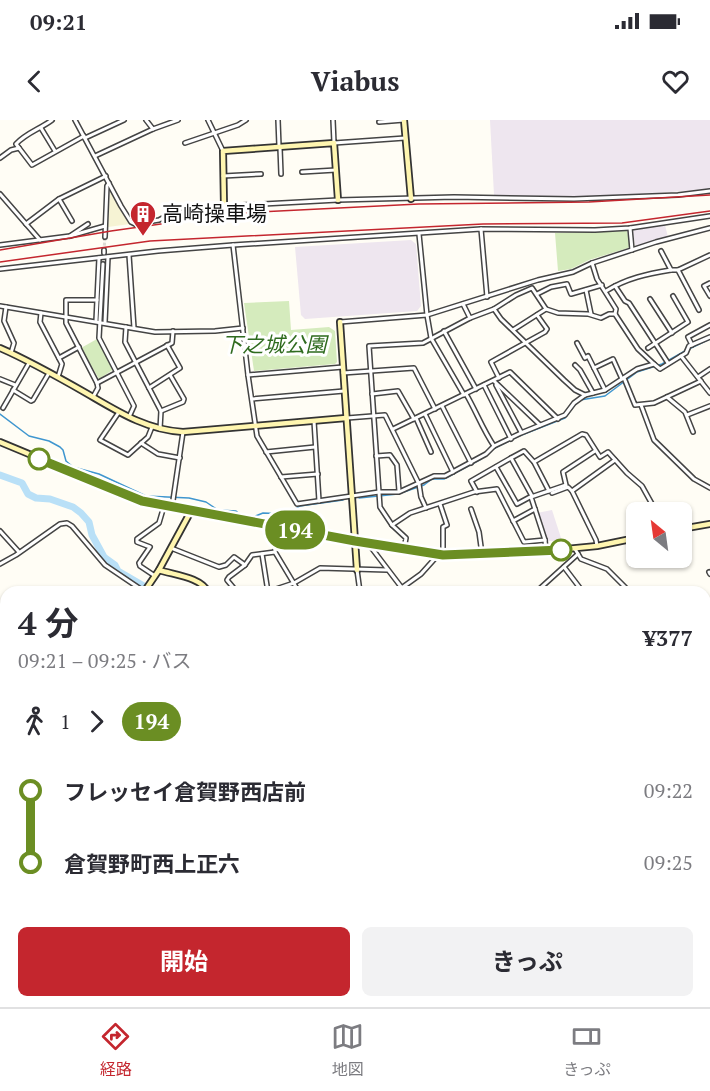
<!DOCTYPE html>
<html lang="ja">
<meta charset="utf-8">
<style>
body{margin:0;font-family:"PT Serif","Noto Sans JP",serif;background:#f2f2f3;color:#2b2b33;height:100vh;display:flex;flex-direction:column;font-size:22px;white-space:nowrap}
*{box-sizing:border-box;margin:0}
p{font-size:20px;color:#7c7c81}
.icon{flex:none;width:33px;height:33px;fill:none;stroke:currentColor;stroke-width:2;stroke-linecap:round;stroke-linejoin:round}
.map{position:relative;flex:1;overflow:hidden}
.side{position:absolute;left:0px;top:466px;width:711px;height:422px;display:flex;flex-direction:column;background:#fff;border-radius:18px 18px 0 0;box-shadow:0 2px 4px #0004}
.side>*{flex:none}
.badge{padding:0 12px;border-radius:20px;font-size:21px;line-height:39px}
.needle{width:39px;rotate:331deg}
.controls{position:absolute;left:626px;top:382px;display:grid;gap:12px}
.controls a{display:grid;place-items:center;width:66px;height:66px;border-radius:9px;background:#fff;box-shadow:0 2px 4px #0004;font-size:30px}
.map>.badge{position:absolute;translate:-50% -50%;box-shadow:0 0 0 3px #fff}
.legs{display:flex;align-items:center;gap:9px;height:66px;padding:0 18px;font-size:20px}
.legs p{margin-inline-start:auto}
.headline{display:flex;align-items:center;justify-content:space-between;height:102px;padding:0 18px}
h1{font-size:33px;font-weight:700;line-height:45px}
.primary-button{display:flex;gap:12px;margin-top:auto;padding:12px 18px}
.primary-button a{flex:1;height:69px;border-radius:9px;background:#c4262e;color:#fff;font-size:24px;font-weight:700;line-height:69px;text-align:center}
.primary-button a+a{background:#f2f2f3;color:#2b2b33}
ul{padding:0 18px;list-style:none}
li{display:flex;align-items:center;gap:21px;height:72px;font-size:22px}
li i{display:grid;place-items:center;width:9px;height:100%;margin:0 8px;background:currentColor}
li i::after{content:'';width:15px;height:15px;margin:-8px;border:4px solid;border-radius:50%;background:#fff}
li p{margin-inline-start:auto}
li:first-child i{background:linear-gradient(#0000 50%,currentColor 0)}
li:last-child i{background:linear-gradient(currentColor 50%,#0000 0)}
.status{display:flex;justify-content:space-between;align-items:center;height:42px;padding:0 30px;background:#fff;direction:ltr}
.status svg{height:16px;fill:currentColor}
header{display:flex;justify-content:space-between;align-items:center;height:78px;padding:0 18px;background:#fff;font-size:27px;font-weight:700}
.tabs{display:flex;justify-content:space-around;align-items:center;height:84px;border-top:2px solid #e1e1e2;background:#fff;font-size:16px;color:#7c7c81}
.tabs a{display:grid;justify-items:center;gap:3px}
.tabs .on{color:#c4262e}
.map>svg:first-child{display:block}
.industrial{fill:#eee6ef}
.farmland{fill:#f6f3d4}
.green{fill:#d5ebbd}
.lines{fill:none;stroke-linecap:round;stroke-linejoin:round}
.stream{stroke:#3f96cf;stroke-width:1.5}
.river{stroke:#b9e0f7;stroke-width:7}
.street-tunnel{stroke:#dbdad3;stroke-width:3;stroke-dasharray:3 1.5;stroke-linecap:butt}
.street-casing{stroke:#444;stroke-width:6}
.secondary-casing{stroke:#333;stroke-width:8}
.street{stroke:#fff;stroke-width:3}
.secondary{stroke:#fff6b0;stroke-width:4.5}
.rail{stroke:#c4262e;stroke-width:1.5}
.line-1-casing{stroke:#fff;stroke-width:14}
.line-1{stroke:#6b8e23;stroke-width:9}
.stop-1-dot{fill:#fff;stroke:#6b8e23;stroke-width:3}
.labels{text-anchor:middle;stroke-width:6;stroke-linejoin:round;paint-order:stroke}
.poi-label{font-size:21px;fill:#111;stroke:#fff;text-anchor:start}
.park-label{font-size:21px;font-style:italic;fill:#2f6b1f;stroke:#fff}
</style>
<div class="status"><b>09:21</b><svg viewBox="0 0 49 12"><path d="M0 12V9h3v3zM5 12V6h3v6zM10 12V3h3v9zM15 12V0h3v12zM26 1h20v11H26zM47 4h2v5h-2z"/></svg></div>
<header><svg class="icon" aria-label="back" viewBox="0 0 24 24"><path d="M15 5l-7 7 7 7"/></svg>Viabus<svg class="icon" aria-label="heart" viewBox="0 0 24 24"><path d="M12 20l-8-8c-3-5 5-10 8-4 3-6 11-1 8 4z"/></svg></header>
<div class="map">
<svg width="710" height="887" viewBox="0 0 710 887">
<rect width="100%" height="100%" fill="#fffdf5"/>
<g class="industrial">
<path d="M490,0H710V69L619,76L559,78L494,75Z"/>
<path d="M665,105L668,117L637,127L635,125L633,111L635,109Z"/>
<path d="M411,120L416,124L421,186L417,191L305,199L301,195L295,127Z"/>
<path d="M552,390L562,421H546L537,393Z"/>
</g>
<path class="farmland" d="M110,72H112L130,104L108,107Z"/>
<g class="green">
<path d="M627,111L630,126L628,128L589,140L571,149L558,151L555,113Z"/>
<path d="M289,181L291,210L329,207L335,211L337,242L335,244L254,251L244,183Z"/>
<path d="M97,219L114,249L99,259L81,228Z"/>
</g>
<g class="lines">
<g class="stream">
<path d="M689,229L710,219"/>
<path d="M580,280L605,276L637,252L662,244L685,231"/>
<path d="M0,294L29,316L49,321L60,327L63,330L66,341L73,347L99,354L146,376L189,378L206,382L218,390L236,391L242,396L253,397L263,393L288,394L300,386L343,380"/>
<path d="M359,378L398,374L424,365L432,359H444L481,339L493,329L519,316L565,298L576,283"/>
<path d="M0,513L6,518"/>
<path d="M565,882L567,887"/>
</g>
<g class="river">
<path d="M0,355L22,363L28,374L36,378L50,379L73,387L81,393L89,402L92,415L104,437L115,445L118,451L154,472"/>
<path d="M705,648H710"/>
</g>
<path class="street-tunnel" d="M104,130L105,117"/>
<g class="street-casing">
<g id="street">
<path d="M52,0C40,9 26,13 16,24L32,45L84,16"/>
<path d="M75,0L121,86L131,102L135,104L159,100L170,94L224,86L338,80L454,77L574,79L678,75L710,71"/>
<path d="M146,0L153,9"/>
<path d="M208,0L223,31"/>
<path d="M278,0L279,26"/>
<path d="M333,0L334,23L405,18"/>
<path d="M379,2L404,0"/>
<path d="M41,8L55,31"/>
<path d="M85,18L124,0"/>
<path d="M185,23L238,5L246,0"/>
<path d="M280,28L281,54"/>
<path d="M95,36L153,9L178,0"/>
<path d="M0,38L11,30L19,28"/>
<path d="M302,52L336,50"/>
<path d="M223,56L261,54"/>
<path d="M0,74L40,120"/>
<path d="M59,79L72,101"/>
<path d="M26,104L59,79L106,56"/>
<path d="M630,108L632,130"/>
<path d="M481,109L487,177"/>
<path d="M419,114L427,195L431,218L464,275"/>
<path d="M70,116L88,104"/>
<path d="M105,117L107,66L109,63"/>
<path d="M0,125L70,116L105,106"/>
<path d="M233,125L248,255L257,316L297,384L379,372H399L434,356H445L486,334L494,326L521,313L565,295L574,283L585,275L605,270L637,249L654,244L660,249L681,236L710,273"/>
<path d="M661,131L671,150H678L710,135"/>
<path d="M104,133V130"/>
<path d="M129,135L134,208"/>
<path d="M592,143L597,159L616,189L615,194"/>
<path d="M103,144L99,218L134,286L129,297"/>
<path d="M0,149L158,131L233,125L481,109L595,110L630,108L710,96"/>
<path d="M678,150L699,190"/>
<path d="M710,163L704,166L710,176"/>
<path d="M615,166L625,181L629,183L668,243"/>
<path d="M586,170L591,194"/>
<path d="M606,171C627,158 647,154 671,150"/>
<path d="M537,174L551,167L567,164L571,174L602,165"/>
<path d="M650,179L672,213"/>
<path d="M463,184L470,198"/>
<path d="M0,186L155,212L215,211L243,208"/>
<path d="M6,187L4,201L14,223L11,233"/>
<path d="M494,189L501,199L564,260L575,270L585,275"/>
<path d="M41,193L40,202L62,244L58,257"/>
<path d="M96,201L99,138"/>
<path d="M105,202L108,137"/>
<path d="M340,202L427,195L538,160L573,152L592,143L656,122L710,108"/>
<path d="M126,207L125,222L161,291L160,309"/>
<path d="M513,210L546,189"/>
<path d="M444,211L476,269"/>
<path d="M577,223L585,238L588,236L605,270"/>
<path d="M692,225L688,217L710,205"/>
<path d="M648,228L688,202L673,176"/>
<path d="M681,236L686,233L689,226L710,217"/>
<path d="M59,238L79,227"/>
<path d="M575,245L580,250L593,273"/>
<path d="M594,248L613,239L622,259"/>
<path d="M343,253L414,248L435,289"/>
<path d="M248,255L343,247"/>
<path d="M698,257L710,249"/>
<path d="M499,258L491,242L545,212L547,209L537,195"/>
<path d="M624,258L635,285L654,283L701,261"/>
<path d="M0,259L15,265"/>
<path d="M494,261L540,305"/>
<path d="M97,263L172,223L173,211"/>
<path d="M484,265L511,319"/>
<path d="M496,265L521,312"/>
<path d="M149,268L180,248L167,225"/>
<path d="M13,270L31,281L33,280L49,253"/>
<path d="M372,274L398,271L414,299"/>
<path d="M466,274C476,291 483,310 494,326"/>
<path d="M93,277L98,268L97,263L66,203V180H97"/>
<path d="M667,277L685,292L693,312"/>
<path d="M252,279L344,271"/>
<path d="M641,285L654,320L694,359L710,368"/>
<path d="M442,286L471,343"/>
<path d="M3,288L29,243"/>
<path d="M161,291L183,282L184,279L170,255"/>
<path d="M119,292L100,320L128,335L148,317L152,307"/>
<path d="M425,294L453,352"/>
<path d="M687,295L710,286"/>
<path d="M347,298L385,295L419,364L421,377L426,388"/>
<path d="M416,298L431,332"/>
<path d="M314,301L319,381"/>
<path d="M393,309L510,252L558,299"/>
<path d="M141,323L158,334L180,338"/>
<path d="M266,332L315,327"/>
<path d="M376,336L390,335L397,345L399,371"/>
<path d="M496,347L517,384L530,377"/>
<path d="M281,357L318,354"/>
<path d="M549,371L534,342L582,314L586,315L600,337L608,332L627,353L642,366L657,393"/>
<path d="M477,372L471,361L511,338"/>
<path d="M552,373L568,367L572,371"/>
<path d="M532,376L511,338L524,331L533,341"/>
<path d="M440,384L447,405L443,407V433"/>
<path d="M172,387L183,312"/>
<path d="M471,389L479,412L482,434"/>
<path d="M513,401L535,389"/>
<path d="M392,405L410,393L474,372L497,369L524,422L545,420"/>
<path d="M275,406V432L299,472"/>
<path d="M0,411L19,432"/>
<path d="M367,422L405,472"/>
<path d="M597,426L596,420L572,371L615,340"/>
<path d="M171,428L219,447L226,445L234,437L245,445L252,435L275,432"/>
<path d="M404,429L406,418L392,405L380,387L369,226L423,223L470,198L494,189L516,175L532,168L546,189L558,193L588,194L601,198L609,194H615L638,229L654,244"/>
<path d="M575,429L581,439L607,449L630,472"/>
<path d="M546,431L545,420L531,377L566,365L563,352L595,331"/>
<path d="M262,434L268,472"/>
<path d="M0,444L16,435L60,404L67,403L72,406L105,445L145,472"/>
<path d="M564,447L583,472"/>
<path d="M357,450L360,472"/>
<path d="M709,452L710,454"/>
<path d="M155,456L140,446L139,443L150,427L137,422V419L159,403L164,386"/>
<path d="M237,472L227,460L229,457L245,445"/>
<path d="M267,472L294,463L320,448L387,450"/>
<path d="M396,472L421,454L439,434"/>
<path d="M536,472L578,434"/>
<path d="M705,504L710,488"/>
<path d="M0,510L6,514"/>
<path d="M0,547L6,541"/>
<path d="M0,577L6,584"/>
<path d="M705,589L706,582"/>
<path d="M705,590L710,599"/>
<path d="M0,644L6,651"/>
<path d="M705,729L710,730"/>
<path d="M705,748L710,749"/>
<path d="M0,751L6,746"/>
<path d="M705,794L710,795"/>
<path d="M0,814L6,818"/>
<path d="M705,828L710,826"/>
<path d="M0,838L6,840"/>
<path d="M705,839L710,849"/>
<path d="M0,849L6,852"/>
<path d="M0,862L6,855"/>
<path d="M92,882L107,887"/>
<path d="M126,882L142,887"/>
<path d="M235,882L239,887"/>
<path d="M256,882L263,887"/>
<path d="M366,882L373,887"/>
<path d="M568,882L569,887"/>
<path d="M622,882L624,887"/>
<path d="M691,882L694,887"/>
<path d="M82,887V882"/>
<path d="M332,887L335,882"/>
<path d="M377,887L383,882"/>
<path d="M493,887L494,882"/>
<path d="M589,887L599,882"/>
</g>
</g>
<g class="secondary-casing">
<g id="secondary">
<path d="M404,0L411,79"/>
<path d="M224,86L223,31L334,23L338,80"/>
<path d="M340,202L357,450"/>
<path d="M0,228C30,241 58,257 86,273C117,291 146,310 183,312L346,298"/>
<path d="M0,322L142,381L404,429L462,435L525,433L597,426L636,418"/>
<path d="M681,409L710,404"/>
<path d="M159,450C174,455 201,457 208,472"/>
<path d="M144,472L159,450L191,391"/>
<path d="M0,597L6,592"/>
<path d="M0,682L6,677"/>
<path d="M0,712L6,716"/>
<path d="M541,882L547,887"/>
</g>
</g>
<use href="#street" class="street"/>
<use href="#secondary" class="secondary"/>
<g class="rail">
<path d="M0,130L111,111L239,93L419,84L589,82L710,75"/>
<path d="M0,142L150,121L483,104L622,103L710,91"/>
<path d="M0,844L6,846"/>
<path d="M113,882L129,887"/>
</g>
</g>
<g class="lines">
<g class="line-1-casing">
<path id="line-1" d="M39,339L142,381L355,421L443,435L561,430"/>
</g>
<use href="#line-1" class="line-1"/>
</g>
<defs>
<g id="building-pin" transform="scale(1.35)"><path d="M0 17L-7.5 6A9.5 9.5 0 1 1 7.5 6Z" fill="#c4262e" stroke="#fff"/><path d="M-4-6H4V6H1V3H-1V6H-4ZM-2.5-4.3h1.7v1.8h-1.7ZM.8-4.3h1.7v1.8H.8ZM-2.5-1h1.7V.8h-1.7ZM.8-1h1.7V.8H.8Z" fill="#fff"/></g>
</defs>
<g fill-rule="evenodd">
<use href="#building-pin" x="143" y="94"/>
</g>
<g class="stop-1-dot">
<circle cx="39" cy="339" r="10"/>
<circle cx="561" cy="430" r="10"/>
</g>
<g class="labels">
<g class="poi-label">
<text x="162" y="101">高崎操車場</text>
</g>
<g class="park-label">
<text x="274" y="232">下之城公園</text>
</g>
</g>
</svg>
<div class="controls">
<a><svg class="needle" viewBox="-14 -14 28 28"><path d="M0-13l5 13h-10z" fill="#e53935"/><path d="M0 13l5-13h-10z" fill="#7c7c81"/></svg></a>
</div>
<b class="badge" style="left:295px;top:410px;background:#6b8e23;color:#fff">194</b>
<section class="side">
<div class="headline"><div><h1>4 分</h1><p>09:21 – 09:25 · バス</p></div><b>¥377</b></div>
<div class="legs"><svg class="icon" aria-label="walk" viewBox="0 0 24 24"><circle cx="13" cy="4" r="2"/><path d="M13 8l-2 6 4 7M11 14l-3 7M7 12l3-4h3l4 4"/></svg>1<svg class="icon" aria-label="forward" viewBox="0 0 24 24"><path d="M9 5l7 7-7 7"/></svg><b class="badge" style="background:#6b8e23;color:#fff">194</b></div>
<ul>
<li><i style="color:#6b8e23"></i><b>フレッセイ倉賀野西店前</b><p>09:22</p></li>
<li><i style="color:#6b8e23"></i><b>倉賀野町西上正六</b><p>09:25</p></li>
</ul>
<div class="primary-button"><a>開始</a><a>きっぷ</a></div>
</section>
</div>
<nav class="tabs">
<a class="on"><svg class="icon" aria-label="directions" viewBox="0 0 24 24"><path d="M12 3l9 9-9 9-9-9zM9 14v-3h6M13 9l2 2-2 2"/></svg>経路</a>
<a><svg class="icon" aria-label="map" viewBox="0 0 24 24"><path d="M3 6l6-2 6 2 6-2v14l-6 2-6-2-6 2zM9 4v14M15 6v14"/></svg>地図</a>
<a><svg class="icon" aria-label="tickets" viewBox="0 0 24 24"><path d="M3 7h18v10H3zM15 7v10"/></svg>きっぷ</a>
</nav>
